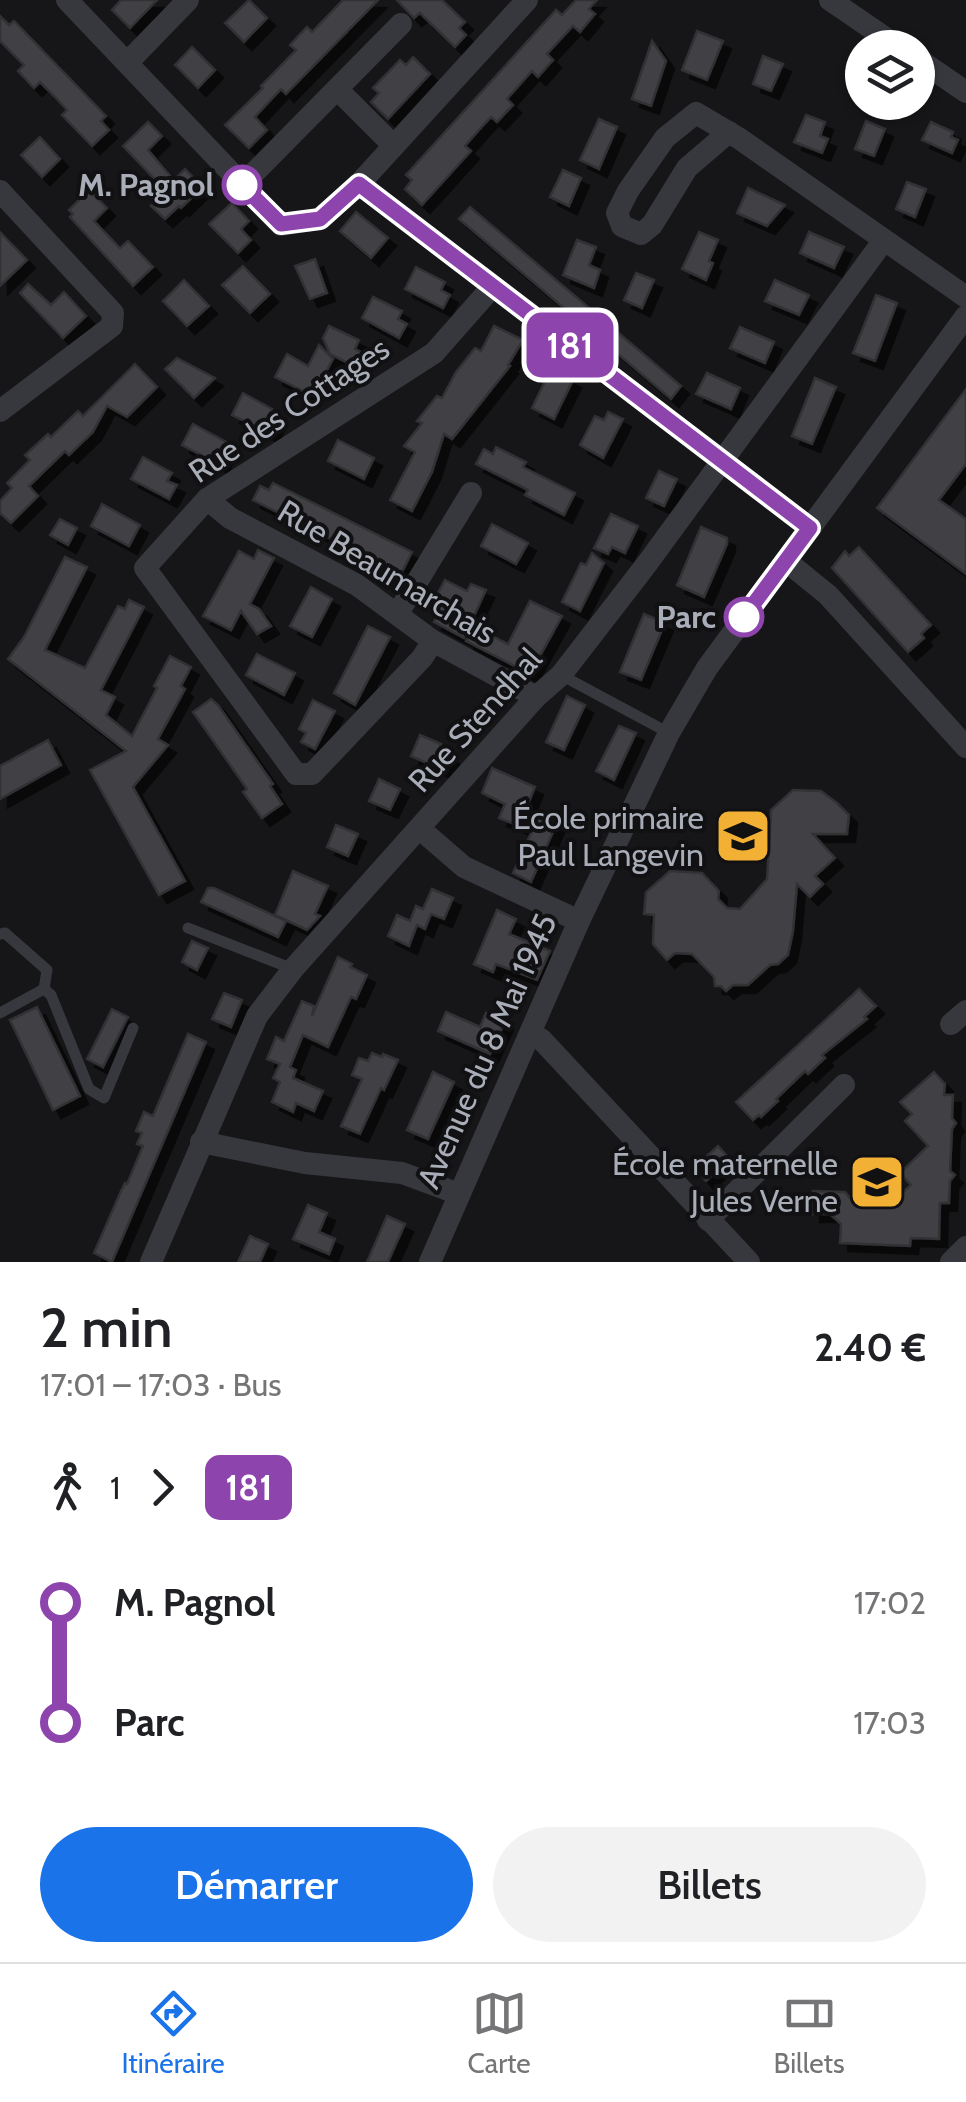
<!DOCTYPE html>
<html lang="fr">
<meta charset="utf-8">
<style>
body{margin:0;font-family:Cabin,sans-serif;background:#f2f2f2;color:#202124;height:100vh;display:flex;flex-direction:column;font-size:38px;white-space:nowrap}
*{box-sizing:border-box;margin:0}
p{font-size:32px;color:#757577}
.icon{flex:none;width:55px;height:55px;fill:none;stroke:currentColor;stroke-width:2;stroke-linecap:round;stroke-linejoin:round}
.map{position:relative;height:1262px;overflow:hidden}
.drawer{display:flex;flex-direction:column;background:#fff;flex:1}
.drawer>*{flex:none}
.badge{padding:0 20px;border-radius:15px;font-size:35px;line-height:65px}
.controls{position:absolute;left:845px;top:30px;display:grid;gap:20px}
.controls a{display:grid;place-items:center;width:90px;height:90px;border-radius:50%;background:#fff;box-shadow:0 2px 8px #0004;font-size:50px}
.map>.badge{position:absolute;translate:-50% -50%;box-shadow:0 0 0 5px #fff}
.legs{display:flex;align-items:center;gap:15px;height:110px;padding:0 40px;font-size:32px}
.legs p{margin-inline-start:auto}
.summary{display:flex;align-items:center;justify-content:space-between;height:170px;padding:0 40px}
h1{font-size:55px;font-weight:600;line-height:75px}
.cta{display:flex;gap:20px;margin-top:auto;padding:20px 40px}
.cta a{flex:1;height:115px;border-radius:60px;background:#1a73e8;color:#fff;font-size:40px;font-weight:600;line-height:115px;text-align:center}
.cta a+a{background:#f2f2f2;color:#202124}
ul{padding:0 40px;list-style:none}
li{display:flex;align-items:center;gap:35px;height:120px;font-size:38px}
li i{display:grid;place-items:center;width:15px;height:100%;margin:0 12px;background:currentColor}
li i::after{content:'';width:25px;height:25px;margin:-12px;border:8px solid;border-radius:50%;background:#fff}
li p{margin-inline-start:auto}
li:first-child i{background:linear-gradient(#0000 50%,currentColor 0)}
li:last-child i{background:linear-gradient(currentColor 50%,#0000 0)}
.tab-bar{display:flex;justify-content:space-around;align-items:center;height:140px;border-top:2px solid #e0e0e0;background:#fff;font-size:28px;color:#757577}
.tab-bar a{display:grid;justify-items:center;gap:5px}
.tab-bar .current{color:#1a73e8}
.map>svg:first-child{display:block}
.building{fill:#404145;stroke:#303034;stroke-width:2.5;filter:url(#shadow)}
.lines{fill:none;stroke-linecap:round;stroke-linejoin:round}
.lane{stroke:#37383d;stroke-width:11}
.street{stroke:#37383d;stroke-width:22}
.line-1-casing{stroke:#fff;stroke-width:22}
.line-1{stroke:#8e44ad;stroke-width:15}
.stop-1-dot{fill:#fff;stroke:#8e44ad;stroke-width:5}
.labels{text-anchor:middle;stroke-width:8;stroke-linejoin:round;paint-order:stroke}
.stop-label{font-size:32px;font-weight:bold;fill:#a8adb8;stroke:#111113;text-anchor:end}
.street-label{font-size:32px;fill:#a8adb8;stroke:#111113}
.poi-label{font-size:32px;fill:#a8adb8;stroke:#111113;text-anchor:end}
</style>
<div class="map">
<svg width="966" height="1262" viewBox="0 0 966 1262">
<defs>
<filter id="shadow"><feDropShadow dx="8" dy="8" stdDeviation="0" flood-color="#0009"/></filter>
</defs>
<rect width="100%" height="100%" fill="#161618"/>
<g class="building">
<path d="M121,0H157L130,28L112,10Z"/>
<path d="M249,0L267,18L244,42L225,23Z"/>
<path d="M343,0H378L286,94L281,89L255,117L267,130L249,148L225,125L263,88L261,86L296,50L290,45L299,35L307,27L312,32Z"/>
<path d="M397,0H442L465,22L459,28L466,35L455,47L420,13L414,18Z"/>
<path d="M576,0H597L589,9L595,14L580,32L573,26L547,54L553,60L538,77L532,71L507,99L513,105L497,122L491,117L479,130L465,146L471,151L422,205L405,189L412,180L406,175L556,10L562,15Z"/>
<path d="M0,16L9,25L14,21L106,116L101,121L109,130L92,146L62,115L67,110L54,96L40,82L34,88L18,71L24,65L0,41Z"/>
<path d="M697,31L723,41L707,80L682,70Z"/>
<path d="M652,41L666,61L651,106L632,99Z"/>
<path d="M192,47L215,70L198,88L175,65Z"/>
<path d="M763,56L783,64L771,91L753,84Z"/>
<path d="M413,57L430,74L388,119L371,102L379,93L373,88L400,60L406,65Z"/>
<path d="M806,115L825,122L820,136L828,139L822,153L794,142Z"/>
<path d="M599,119L617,127L599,169L580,160Z"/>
<path d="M866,121L885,129L874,156L855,149Z"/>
<path d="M148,122L162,136L148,150L174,180L185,169L203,187L181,208L179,206L165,219L151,206L165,192L164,189L123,146Z"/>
<path d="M931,122L953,132L951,137L958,140L952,153L922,140Z"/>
<path d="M40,137L60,159L42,177L21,155Z"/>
<path d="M563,170L581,178L569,206L550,197Z"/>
<path d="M907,182L926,189L915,217L896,209Z"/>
<path d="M748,188L785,205L767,226L737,213Z"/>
<path d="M89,190L107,208L94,221L120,248L128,241L153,267L133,286L70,217L73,214L69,210Z"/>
<path d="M232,203L249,221L241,229L251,240L238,253L209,224Z"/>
<path d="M470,207L681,386L671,399L459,219Z"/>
<path d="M356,212L388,238L371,258L340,231Z"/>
<path d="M0,232L27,260L0,286Z"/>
<path d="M699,232L718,240L709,261L713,263L706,280L682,269Z"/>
<path d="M809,232L844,247L834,268L800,253Z"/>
<path d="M577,240L596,247L589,265L600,270L594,288L563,275Z"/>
<path d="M315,259L327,293L310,299L295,266Z"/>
<path d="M243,266L270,294L250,313L222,285Z"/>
<path d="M416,267L445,282L441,290L450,295L443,308L405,289Z"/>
<path d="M636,273L654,280L642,308L624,300Z"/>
<path d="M184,280L209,306L187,326L163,301Z"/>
<path d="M775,280L809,295L799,315L765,301Z"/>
<path d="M28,284L51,305L64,292L86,316L63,338L20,293Z"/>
<path d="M876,295L897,303L875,361L853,353Z"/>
<path d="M373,297L402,311L398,319L407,324L399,338L362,318Z"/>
<path d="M329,326L359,340L355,349L363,353L356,367L330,354L323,338Z"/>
<path d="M494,326L523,340L508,365L510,366L452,439L444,434L432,472L412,511L390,500L415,452L404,446L422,423L417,421L437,396L442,398L456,372L475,348L481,351Z"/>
<path d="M740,327L774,342L765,363L730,348Z"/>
<path d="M319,345L333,359L313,396L275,377L287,354L308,366Z"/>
<path d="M177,358L215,378L194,398L165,369Z"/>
<path d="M135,364L157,387L127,417L107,406L93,432L69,455L65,451L29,486L38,496L11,523L0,513V501L12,488L7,483L30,460L25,455L48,434L51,437L78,411L83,416Z"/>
<path d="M551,369L573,380L554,419L532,408Z"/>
<path d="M707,373L740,388L731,409L696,394Z"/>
<path d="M815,378L836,387L812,444L792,436Z"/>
<path d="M966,389V464L939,500L966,519V574L877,508Z"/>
<path d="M243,393L272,409L269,416L277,421L270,434L232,415Z"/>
<path d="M608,412L623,419L603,458L580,445L595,416L604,420Z"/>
<path d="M193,424L230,444L220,465L182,445Z"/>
<path d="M338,440L374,458L364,479L328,461Z"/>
<path d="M496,447L526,462L523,467L575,493L564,515L525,495L528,490L476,464L484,449L493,454Z"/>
<path d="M143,457L172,473L167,481L177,485L169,499L131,479Z"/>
<path d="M659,471L677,479L664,506L646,498Z"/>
<path d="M273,483L412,552L401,574L253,500L260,486L269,490Z"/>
<path d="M102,504L140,525L129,546L91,526Z"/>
<path d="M611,514L638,526L625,553L612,547L608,554L594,548Z"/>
<path d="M60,519L77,528L68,545L50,535Z"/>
<path d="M492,524L528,543L516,564L481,546Z"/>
<path d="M701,527L727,538V544L704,597L677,585Z"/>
<path d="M859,547L931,625L921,634L924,638L908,652L832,568L845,551L849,556Z"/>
<path d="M258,550L274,558L250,604L259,609L271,626L257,634L241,611L231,630L203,616L239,551L254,559Z"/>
<path d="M592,553L604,563L580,611L562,602L581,563L586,565Z"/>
<path d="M65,557L87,567L45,650L85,668L118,606L125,609L129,600L144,607L101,690L115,697L106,715L132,736L157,688L154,686L170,656L191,667L181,686L185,689L158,739L168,745L133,787L185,881L159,895L90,770L126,751L8,659L24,637Z"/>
<path d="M445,580L467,591L471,584L486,590L464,638L434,622L438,613L430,608Z"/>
<path d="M311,587L332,599L312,637L290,626Z"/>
<path d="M530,601L562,616L530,674L466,641L473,626L508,644Z"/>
<path d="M644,614L665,623L641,680L620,672Z"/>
<path d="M368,626L390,637L355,705L334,693Z"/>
<path d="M257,654L295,673L284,695L246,675Z"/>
<path d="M567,696L585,705L564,750L546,742Z"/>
<path d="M211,699L218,705L273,784L270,786L282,804L262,818L243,792L247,789L193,712Z"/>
<path d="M313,700L335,711L315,749L301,742L306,733L299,729Z"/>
<path d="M619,726L636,733L614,780L596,771Z"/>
<path d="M420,735L441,744L439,750L451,756L445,771L411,756Z"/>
<path d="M48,740L61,765L0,799V766Z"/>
<path d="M492,768L535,787L525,812L556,825L531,882L513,873L532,831L499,818L505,804L482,793Z"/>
<path d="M379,779L400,789L390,810L369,801Z"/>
<path d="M793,790L821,791L837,803L849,815L847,834H813L835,858L815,876L823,884L810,897L797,884L793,931L788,955L778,964L770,965L748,985H733L726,991L721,986H715L714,977L692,954L675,953L667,960L653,944L654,915L644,914L646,892L670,871L702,873L719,891L718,899L727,908L740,909L767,879L771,810Z"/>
<path d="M336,825L358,834L348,856L327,847Z"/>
<path d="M293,871L328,886L315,914L320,916L307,930L275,915Z"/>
<path d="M208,888H214L286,921L278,937L201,902Z"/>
<path d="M432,889L453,898L444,919L431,914L425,929L417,925L409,946L388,936L397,915L410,921L416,906L423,909Z"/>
<path d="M497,910L516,919L509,934L550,951L537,980L496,964L493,972L474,964Z"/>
<path d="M192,941L208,948L197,970L182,962Z"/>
<path d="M338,957L352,964L350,967L367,975L356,999L351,997L328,1047L303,1035L290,1067L296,1070L293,1078L323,1091L314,1111L296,1103L293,1112L272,1102L280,1082L273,1078L280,1064L267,1059L276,1037L284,1041L302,1001L314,1006L312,1016Z"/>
<path d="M859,989L876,1006L864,1017L867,1019L822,1055L825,1058L808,1074L805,1071L776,1099L778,1101L761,1117L759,1115L753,1120L736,1102Z"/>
<path d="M224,993L242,1000L231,1027L212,1019Z"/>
<path d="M37,1007L80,1096L53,1110L10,1020Z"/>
<path d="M112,1009L128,1017L103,1067L87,1059Z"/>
<path d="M446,1012L480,1027L486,1013L505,1022L490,1054L438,1031Z"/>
<path d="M188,1034L206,1042L112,1262L94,1253L121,1191L125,1183L127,1184L143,1146L137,1144L142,1133L136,1131L144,1112L153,1116Z"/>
<path d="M372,1053L382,1057L383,1054L398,1060L384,1090L381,1088L360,1134L341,1126L362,1079L352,1075L359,1058L368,1061Z"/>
<path d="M433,1072L454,1082L428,1139L407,1130Z"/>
<path d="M934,1072L945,1084L944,1095H953L952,1118L956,1123L952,1129L950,1171L955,1175L950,1181L949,1203H940L939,1239L911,1238L910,1246L840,1243L841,1224L830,1214H812L813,1191L845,1192L849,1197L859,1188L869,1199L894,1200L911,1185L900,1173L928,1146L905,1121L912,1114L900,1102Z"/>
<path d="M718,1146L730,1159L706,1181L694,1168Z"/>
<path d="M308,1205L327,1213L319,1232L335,1239L329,1254L293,1239Z"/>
<path d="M387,1216L405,1224L388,1262H367Z"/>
<path d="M250,1236L268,1244L260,1262H238Z"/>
</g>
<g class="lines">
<g class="lane">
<path d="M561,675L669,733"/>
<path d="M188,928L293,969"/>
<path d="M0,934L5,933L47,970L44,989"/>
<path d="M0,1013L44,989L51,995L89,1089L104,1098L133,1028"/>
</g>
<g class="street">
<path d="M67,0L281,225L320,219L359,184L810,528"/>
<path d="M830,0L900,48"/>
<path d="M918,59L966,92"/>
<path d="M128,62L188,0"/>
<path d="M337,89L394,146"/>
<path d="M729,132L687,168L652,225L641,234L622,226L617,213L628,191L665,138L696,113L740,139L966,297"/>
<path d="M359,184L527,0"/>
<path d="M242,185L401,24"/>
<path d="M0,191L113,313L112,326L0,411"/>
<path d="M207,499L230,518L357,585L433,641L536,697"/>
<path d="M786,561L828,595L966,747"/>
<path d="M398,613L471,493"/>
<path d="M433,641L422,658L312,774H296L145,568L207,499L434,353L493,286"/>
<path d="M420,829L464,867L579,921"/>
<path d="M951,1024L966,1011"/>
<path d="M530,1035L541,1039L749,1262"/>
<path d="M201,1142L305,1163L402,1173L459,1194"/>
<path d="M708,1220L844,1085"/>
<path d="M151,1262L257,1016L293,969L536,697L561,675L646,565L884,240"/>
<path d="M430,1262L579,921L669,733L707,668L966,316"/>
<path d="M951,1262L966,1247"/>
</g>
</g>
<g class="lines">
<g class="line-1-casing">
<path id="line-1" d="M242,185L281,224L320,219L359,184L810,528L744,617"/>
</g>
<use href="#line-1" class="line-1"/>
</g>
<defs>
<g id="school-square" transform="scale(2.875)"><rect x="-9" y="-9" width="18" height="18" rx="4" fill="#f2b134" stroke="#111113"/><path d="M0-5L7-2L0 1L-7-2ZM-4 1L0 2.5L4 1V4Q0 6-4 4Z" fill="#111"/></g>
</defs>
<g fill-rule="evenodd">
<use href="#school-square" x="743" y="836"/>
<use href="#school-square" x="877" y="1182"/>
</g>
<g class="stop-1-dot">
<circle cx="242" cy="185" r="18"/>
<circle cx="744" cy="617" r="18"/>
</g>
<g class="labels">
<g class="stop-label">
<text x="214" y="196">M. Pagnol</text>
<text x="716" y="628">Parc</text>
</g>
<g class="street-label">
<text transform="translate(289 410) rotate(-34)" y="11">Rue des Cottages</text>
<text transform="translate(387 572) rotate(31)" y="11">Rue Beaumarchais</text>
<text transform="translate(475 720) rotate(-48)" y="11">Rue Stendhal</text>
<text transform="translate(487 1051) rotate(-66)" y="11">Avenue du 8 Mai 1945</text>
</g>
<g class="poi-label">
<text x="704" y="829">École primaire<tspan x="704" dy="37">Paul Langevin</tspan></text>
<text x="838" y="1175">École maternelle<tspan x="838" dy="37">Jules Verne</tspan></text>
</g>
</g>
</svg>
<div class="controls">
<a><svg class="icon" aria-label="layers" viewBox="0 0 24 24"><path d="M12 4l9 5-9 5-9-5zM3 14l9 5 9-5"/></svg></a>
</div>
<b class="badge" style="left:570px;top:345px;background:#8e44ad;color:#fff">181</b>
</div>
<section class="drawer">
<div class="summary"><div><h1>2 min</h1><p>17:01 – 17:03 · Bus</p></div><b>2.40 €</b></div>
<div class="legs"><svg class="icon" aria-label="walk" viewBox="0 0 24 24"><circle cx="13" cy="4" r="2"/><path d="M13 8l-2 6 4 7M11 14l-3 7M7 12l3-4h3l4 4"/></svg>1<svg class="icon" aria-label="forward" viewBox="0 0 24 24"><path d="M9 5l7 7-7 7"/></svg><b class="badge" style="background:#8e44ad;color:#fff">181</b></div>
<ul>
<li><i style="color:#8e44ad"></i><b>M. Pagnol</b><p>17:02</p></li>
<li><i style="color:#8e44ad"></i><b>Parc</b><p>17:03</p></li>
</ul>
<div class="cta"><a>Démarrer</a><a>Billets</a></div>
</section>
<nav class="tab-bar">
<a class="current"><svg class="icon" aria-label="directions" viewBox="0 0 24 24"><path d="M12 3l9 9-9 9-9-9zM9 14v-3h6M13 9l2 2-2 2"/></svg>Itinéraire</a>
<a><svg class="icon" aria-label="map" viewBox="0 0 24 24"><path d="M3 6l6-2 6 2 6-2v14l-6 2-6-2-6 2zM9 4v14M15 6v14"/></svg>Carte</a>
<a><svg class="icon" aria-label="tickets" viewBox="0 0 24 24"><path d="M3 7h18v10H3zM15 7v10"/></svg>Billets</a>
</nav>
